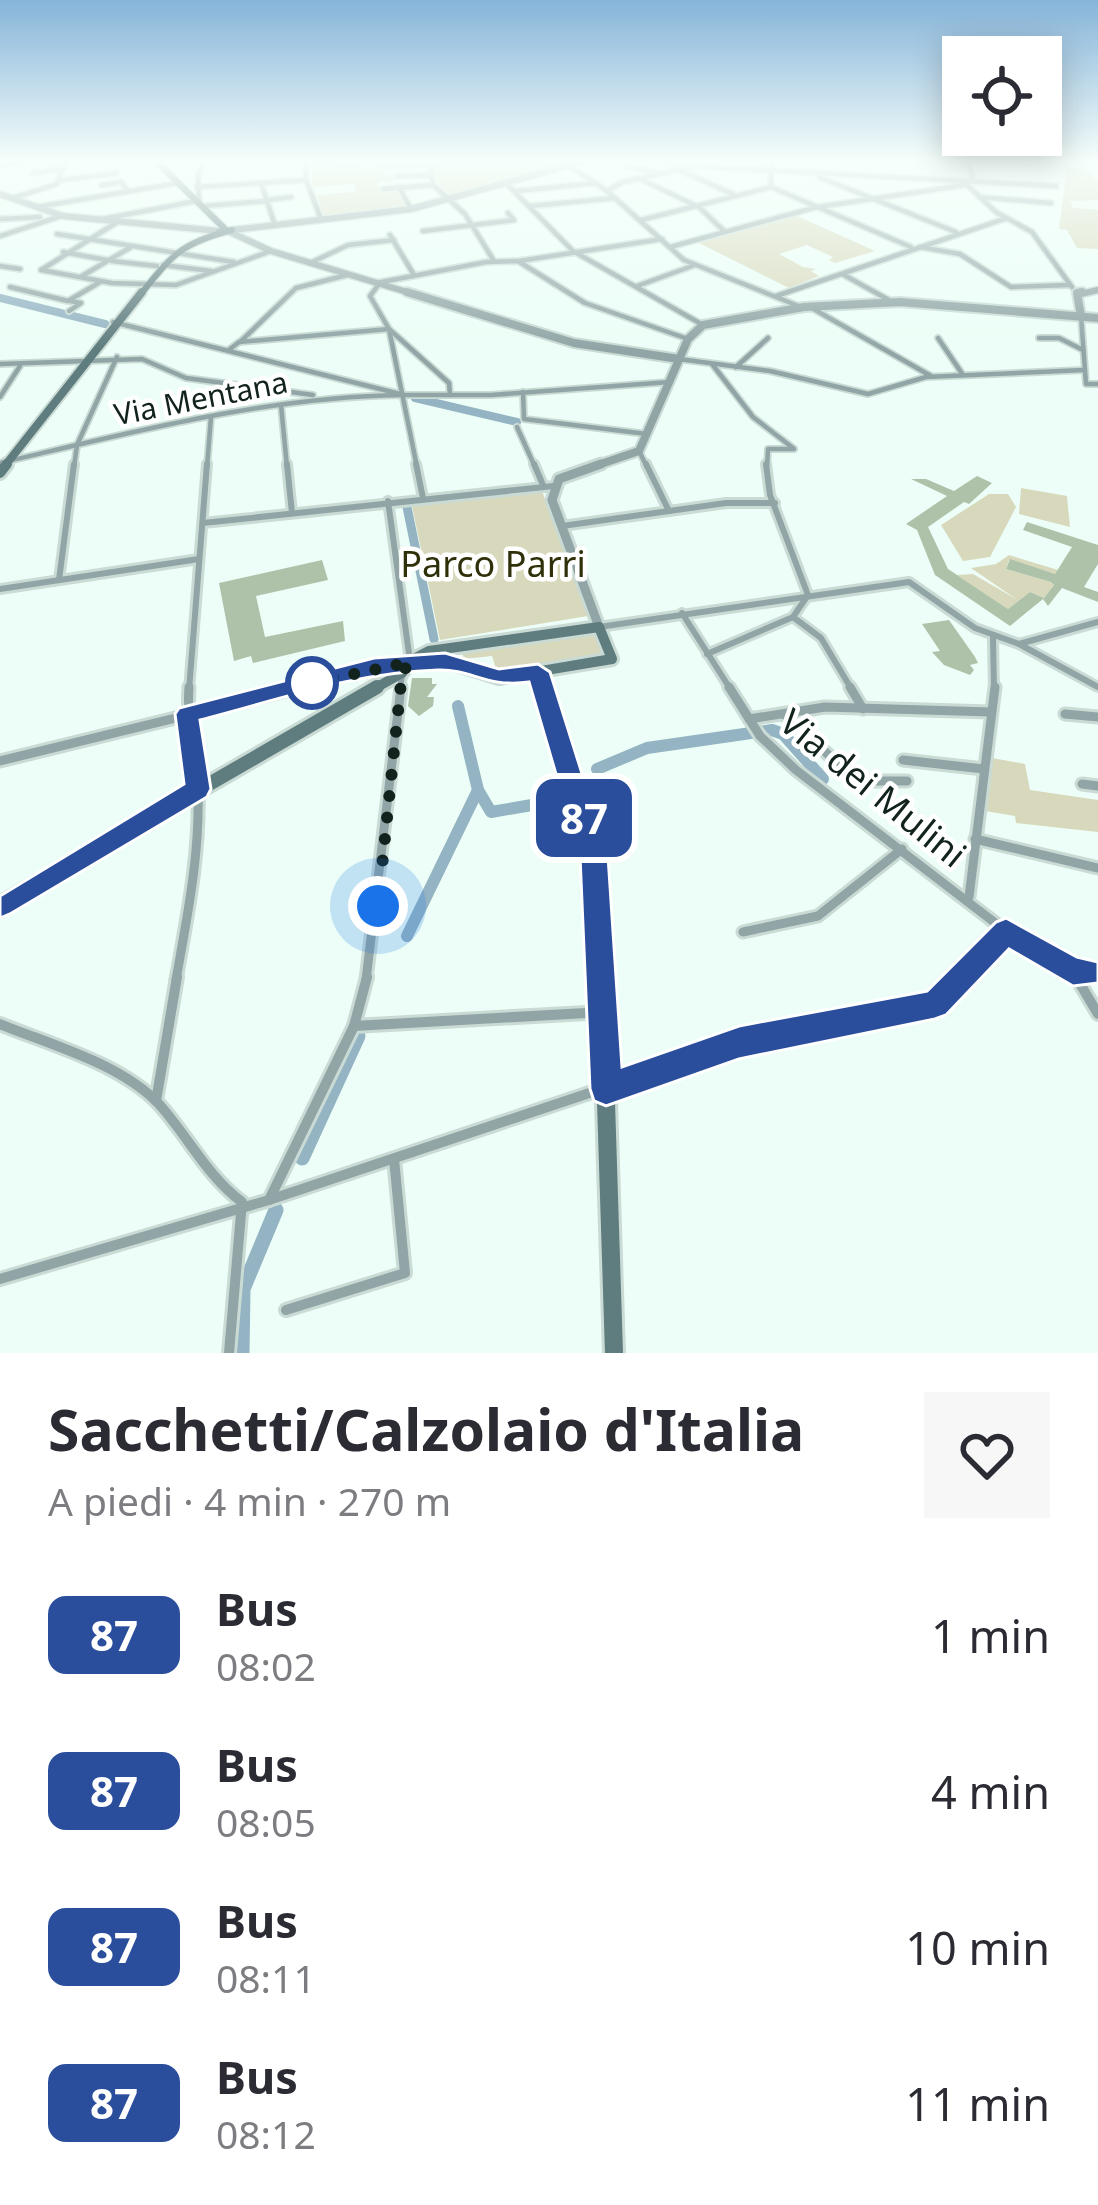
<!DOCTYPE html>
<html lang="it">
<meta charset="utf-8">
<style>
body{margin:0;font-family:"Noto Sans",sans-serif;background:#f7f7f7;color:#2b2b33;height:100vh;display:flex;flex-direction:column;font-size:45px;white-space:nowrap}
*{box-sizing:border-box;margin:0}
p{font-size:39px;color:#7c7c81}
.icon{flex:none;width:66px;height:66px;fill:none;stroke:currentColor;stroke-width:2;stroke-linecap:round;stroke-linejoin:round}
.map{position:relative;height:1353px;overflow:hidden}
.details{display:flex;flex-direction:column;background:#fff;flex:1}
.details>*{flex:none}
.badge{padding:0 24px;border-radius:18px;font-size:42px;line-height:78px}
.buttons{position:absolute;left:942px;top:36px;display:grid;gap:24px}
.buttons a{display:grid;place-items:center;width:120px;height:120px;border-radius:0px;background:#fff;box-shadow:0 6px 30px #0003;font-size:60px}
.you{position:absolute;width:60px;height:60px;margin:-30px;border:9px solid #fff;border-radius:50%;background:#1a73e8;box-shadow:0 0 0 18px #1a73e833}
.map>.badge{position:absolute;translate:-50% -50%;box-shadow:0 0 0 6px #fff}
.round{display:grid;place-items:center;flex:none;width:126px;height:126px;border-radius:0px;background:#f7f7f7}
.head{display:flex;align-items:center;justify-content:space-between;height:204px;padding:0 48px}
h1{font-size:57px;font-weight:700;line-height:90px}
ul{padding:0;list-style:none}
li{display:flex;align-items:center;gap:36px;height:156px;padding:0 48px}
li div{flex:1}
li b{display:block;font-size:45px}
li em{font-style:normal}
li .badge{min-width:132px;font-weight:700;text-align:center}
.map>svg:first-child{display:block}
.green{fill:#d8d9bc}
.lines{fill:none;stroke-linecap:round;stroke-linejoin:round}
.canal-far3{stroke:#94b4c3;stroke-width:8}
.canal-far2{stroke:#94b4c3;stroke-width:9}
.canal-far1{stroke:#94b4c3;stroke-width:12}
.canal{stroke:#94b4c3;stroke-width:15}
.building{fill:#aec2a9}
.minor-far3-casing{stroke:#c9dbd4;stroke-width:8}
.minor-far2-casing{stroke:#c9dbd4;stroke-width:12}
.minor-far1-casing{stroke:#c9dbd4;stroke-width:15}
.minor-casing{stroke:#c9dbd4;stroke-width:16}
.tertiary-far2-casing{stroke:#c9dbd4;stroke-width:9}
.tertiary-far1-casing{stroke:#c9dbd4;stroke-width:12}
.tertiary-casing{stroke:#c9dbd4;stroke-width:15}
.secondary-far4-casing{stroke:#c9dbd4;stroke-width:9}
.secondary-far3-casing{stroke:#c9dbd4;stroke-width:12}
.secondary-far2-casing{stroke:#c9dbd4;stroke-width:16}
.secondary-far1-casing{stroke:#c9dbd4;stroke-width:20}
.secondary-casing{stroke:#c9dbd4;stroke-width:24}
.minor-far3{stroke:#91a5a6;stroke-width:4.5}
.minor-far2{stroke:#91a5a6;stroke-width:6}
.minor-far1{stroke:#91a5a6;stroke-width:9}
.minor{stroke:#91a5a6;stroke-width:10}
.tertiary-far2{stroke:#91a5a6;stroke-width:6}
.tertiary-far1{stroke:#91a5a6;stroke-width:8}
.tertiary{stroke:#91a5a6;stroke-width:9}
.secondary-far4{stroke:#5f7c7e;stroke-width:6}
.secondary-far3{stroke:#5f7c7e;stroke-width:8}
.secondary-far2{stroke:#5f7c7e;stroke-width:10}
.secondary-far1{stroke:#5f7c7e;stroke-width:14}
.secondary{stroke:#5f7c7e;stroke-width:18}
.line{fill:#2a4d9c;stroke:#fff;stroke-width:3}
.walk{stroke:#12221d;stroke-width:12;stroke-dasharray:0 21.6}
.stop-dot{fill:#fff;stroke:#2a4d9c;stroke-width:6}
.labels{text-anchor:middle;stroke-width:9;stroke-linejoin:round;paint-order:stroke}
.far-street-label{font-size:30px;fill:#12221d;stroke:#fff}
.park-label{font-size:36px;fill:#2f3009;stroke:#fff}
.street-label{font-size:36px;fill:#12221d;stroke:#fff}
</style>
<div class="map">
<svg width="1098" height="1353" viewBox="0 0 1098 1353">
<rect width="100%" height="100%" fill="#ecfef7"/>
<g class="green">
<path d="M311,161L369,165L364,168H383V175H394L393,181L379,182L377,187L398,188L406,205L324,216L317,195L355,192V184L313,187Z"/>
<path d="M558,161V165L454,195L440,192L433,163L440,161Z"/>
<path d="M1067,168H1084L1098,182V200L1070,201L1073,208L1098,210V249L1077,248L1067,230L1059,229Z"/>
<path d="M795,215L875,251L835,263L829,260L833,257L807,245L779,254L803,267L816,269L811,271L819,276L789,288L697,242Z"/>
<path d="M1021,488L1067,496L1070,527L1019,514Z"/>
<path d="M542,491L588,616L440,640L412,506Z"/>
<path d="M989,494H1008L1016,507L990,557L963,561L941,525Z"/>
<path d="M1009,555L1058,570L1055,574L1009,560L1006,569L1051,582L1054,585L1044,598L1030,592L1008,609L957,575L973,574L1016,599L971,568L996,564Z"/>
<path d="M595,630L608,658L498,675L492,656L464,659L461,650Z"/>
<path d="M992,758L1025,764L1030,790L1098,800V832L1016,823L1015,816L985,811Z"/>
</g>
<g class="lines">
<g class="canal-far3">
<path d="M0,298L105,324"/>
<path d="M415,398L517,422"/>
</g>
<path class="canal-far2" d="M407,507L434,639"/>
<g class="canal-far1">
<path d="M458,706L478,790L491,812L549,802L564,790"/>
<path d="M597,769L647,748L772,730L783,734L823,779"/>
<path d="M407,936L478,790"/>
</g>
<g class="canal">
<path d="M302,1158L358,1036"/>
<path d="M242,1353L243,1289L276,1210"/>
</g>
</g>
<g class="building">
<path d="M977,476L992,483L969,504L964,502L928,527L948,569L1008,609L1030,592L1044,598L1054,585L1051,582L1006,569L1010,559L1055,574L1072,547L1023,530L1027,522L1098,545V564L1084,587L1098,592V602L1062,588L1048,606L1043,599L1010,626L935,575L917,530L906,524L947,496L911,479H926L954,491Z"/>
<path d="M322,560L328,580L256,596L265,637L343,621L345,641L253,663L251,656L234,661L219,583Z"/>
<path d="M949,620L975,657L978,663L970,665L974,670L970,675L944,665L932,652L940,651L922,624Z"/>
<path d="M412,678H432V684H437L427,697H434L433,706L419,716L408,706Z"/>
</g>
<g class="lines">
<g class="minor-far3-casing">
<g id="minor-far3">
<path d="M306,161V180L321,219"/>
<path d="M430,161L433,185L465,214L494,261"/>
<path d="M562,161L607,191L684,260L801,307"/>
<path d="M664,161L690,167"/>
<path d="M771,161V187"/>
<path d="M967,161L973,177L967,183"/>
<path d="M0,164L23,161"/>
<path d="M380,165L430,164"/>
<path d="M625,166L659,173"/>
<path d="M693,166L1056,186"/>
<path d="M681,171L733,194"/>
<path d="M33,173L64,168"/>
<path d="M398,176L430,175"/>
<path d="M819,177L956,232"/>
<path d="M640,179L699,207L724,231"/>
<path d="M61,180L117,173"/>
<path d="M261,183L275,225"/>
<path d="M506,183L573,251L703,325"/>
<path d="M966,184L996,212L1032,232L1072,287"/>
<path d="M102,185L121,182L128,191"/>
<path d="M197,187L306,180"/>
<path d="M399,187L411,209"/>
<path d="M771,187L911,247"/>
<path d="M383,189L433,185"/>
<path d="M516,191L595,183"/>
<path d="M607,191L622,182L691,167"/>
<path d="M979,197L1051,203"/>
<path d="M13,198L57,184L65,161"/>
<path d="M267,200L291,197"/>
<path d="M199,203L198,176L204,161"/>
<path d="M203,206L267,201"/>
<path d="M530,206L615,198"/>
<path d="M37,207L177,183"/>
<path d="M0,219L40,217"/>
<path d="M103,219L196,201"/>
<path d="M641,220L771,187"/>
<path d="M119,221L41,270L112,283L176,285L271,251"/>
<path d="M423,231L514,220L508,213"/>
<path d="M57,234L234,262"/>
<path d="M390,235L414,275"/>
<path d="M0,236L61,216"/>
<path d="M670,247L817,207L965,185"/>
<path d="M920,247L960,254L1011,287L1069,285"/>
<path d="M63,252L107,260"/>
<path d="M112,261L157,266"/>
<path d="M519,261L662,239"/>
<path d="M310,263L348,245L394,240"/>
<path d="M163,265L211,271"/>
<path d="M0,266L20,269"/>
<path d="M844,275L889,300"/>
<path d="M82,276L131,247"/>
<path d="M376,283L486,262L518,261L585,303L688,339"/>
<path d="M379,284L370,296L389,329L417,467"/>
<path d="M637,286L695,265"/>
<path d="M10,287L68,301L100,282"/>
<path d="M776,296L1007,218"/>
<path d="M810,307L931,376"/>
<path d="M69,311L81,303L70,301"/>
<path d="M1081,316L1086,384H1098"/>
<path d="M113,322L404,395H491L670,382"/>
<path d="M938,338L963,375"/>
<path d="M1039,338H1059L1083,350"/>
<path d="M240,342L296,288L347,275"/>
<path d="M230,349L239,342L389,329L449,383L450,395"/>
<path d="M679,359L770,371L868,394L926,377L1084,370"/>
<path d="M0,364L142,359L186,378L313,395"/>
<path d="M712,364L753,417L793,448"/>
<path d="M736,367L768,338"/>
<path d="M523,392L524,419L647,434"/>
<path d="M0,397L20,366"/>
<path d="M281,405L287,467"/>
<path d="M517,427L535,467"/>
<path d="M639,451L647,467"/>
<path d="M0,463C133,432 265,397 402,395"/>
<path d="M74,467L77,445L117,357"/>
<path d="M207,467L211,417"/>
<path d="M767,467L768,449H794"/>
</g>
</g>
<g class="minor-far2-casing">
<g id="minor-far2">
<path d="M287,464L292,513"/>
<path d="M416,464L423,498"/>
<path d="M534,464L543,485"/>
<path d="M646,464L669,511"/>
<path d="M766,464L770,495L808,595"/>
<path d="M203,523L554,486"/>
<path d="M562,526L726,503H775"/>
<path d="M59,580L74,464"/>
<path d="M0,589L199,559"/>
<path d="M682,613L731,690"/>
<path d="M793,617L821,638L852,690"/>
<path d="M599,627L909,582L975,628L1019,644L1098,687"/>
<path d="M993,638L994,690"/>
<path d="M1019,644L1098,622"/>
<path d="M707,654L793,617L808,595"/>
<path d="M189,690L207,464"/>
<path d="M289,690L410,661L388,501"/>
<path d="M400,690L402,675"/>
</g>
</g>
<g class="minor-far1-casing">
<g id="minor-far1">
<path d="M729,687L760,736L796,770L1007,932L1073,972L1078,980"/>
<path d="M850,687L863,709"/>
<path d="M1065,714L1098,717"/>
<path d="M785,715L857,781H907"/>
<path d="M749,719L825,707L991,712"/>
<path d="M903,760L984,769"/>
<path d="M0,761L302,687"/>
<path d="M1082,784L1098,786"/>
<path d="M975,839L1098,868"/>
<path d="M969,897L995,687"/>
<path d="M743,932L818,916L902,849"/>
<path d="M1075,972L1098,973"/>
<path d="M176,980C187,917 200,855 198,791C197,756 186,723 189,687"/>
<path d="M366,980L401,687"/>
<path d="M959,980L1007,932"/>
</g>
</g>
<g class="minor-casing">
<g id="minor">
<path d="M1076,977L1098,1014"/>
<path d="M0,1024C51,1045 119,1063 158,1103C188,1136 206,1175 242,1202L229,1353"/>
<path d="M354,1026L604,1012"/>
<path d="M156,1101L177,977"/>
<path d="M269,1200L354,1026L367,977"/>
<path d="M0,1279L269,1200L739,1043L935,1004L962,977"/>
<path d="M286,1310L405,1273L394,1159"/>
</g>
</g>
<g class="tertiary-far2-casing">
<g id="tertiary-far2">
<path d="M0,194L63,216L219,231"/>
<path d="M232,230L411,209L584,161"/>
<path d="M230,232L271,251L417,295"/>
<path d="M1077,295L1098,290"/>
</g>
</g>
<g class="tertiary-far1-casing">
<g id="tertiary-far1">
<path d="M407,292L574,343L679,359"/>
<path d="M1081,316L1077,293L1082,292"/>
<path d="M592,467L639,451L688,339L703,325L804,307L900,302L1098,318"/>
</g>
</g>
<g class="tertiary-casing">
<path id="tertiary" d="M599,627L552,500L559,479L601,464"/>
</g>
<g class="secondary-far4-casing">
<g id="secondary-far4">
<path d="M156,161L225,229"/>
<path d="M140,295C172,255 181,243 232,230L219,232"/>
</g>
</g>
<g class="secondary-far3-casing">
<path id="secondary-far3" d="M4,467L142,292"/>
</g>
<g class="secondary-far2-casing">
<g id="secondary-far2">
<path d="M0,473L7,464"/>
<path d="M599,627L612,659L499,678L445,661H410L429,651Z"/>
<path d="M538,672L544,690"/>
<path d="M372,690L402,673L410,661"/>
</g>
</g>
<g class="secondary-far1-casing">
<g id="secondary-far1">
<path d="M543,687C575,790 599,871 602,980"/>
<path d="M0,905L377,687"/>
</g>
</g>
<g class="secondary-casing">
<path id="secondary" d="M602,977L614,1353"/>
</g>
<use href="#minor-far3" class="minor-far3"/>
<use href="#minor-far2" class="minor-far2"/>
<use href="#minor-far1" class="minor-far1"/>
<use href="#minor" class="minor"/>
<use href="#tertiary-far2" class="tertiary-far2"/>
<use href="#tertiary-far1" class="tertiary-far1"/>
<use href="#tertiary" class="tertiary"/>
<use href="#secondary-far4" class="secondary-far4"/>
<use href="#secondary-far3" class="secondary-far3"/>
<use href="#secondary-far2" class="secondary-far2"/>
<use href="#secondary-far1" class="secondary-far1"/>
<use href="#secondary" class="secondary"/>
</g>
<linearGradient id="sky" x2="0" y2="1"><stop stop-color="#86b4d9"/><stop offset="0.46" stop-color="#f6fffb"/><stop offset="1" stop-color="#f6fffb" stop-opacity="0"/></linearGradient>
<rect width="1098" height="350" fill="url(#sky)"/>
<path class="line" d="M445,653L499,669L538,664L550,672L608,856L622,1067L739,1026L927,991L996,922L1006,918L1077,957L1098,962V983L1073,986L1009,949L946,1015L935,1019L739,1059L606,1106L594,1101L590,1089L580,856L529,682C486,688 472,669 438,670C357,672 278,700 200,720L211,789L207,797L10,914L0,918V896L184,784L175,714L179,708L374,658Z"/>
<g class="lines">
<path class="walk" d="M312,683L410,662L402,673L378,906"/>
</g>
<circle class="stop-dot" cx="312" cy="683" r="24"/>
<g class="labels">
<g class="far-street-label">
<text transform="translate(201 399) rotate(-11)" y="10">Via Mentana</text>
</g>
<g class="park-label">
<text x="493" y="577">Parco Parri</text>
</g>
<g class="street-label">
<text transform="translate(873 788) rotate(39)" y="13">Via dei Mulini</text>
</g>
</g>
</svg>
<div class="buttons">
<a><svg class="icon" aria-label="locate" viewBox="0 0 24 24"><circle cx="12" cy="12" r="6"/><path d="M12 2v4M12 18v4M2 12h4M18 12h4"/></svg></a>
</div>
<div class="you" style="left:378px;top:906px"></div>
<b class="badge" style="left:584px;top:818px;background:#2a4d9c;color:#fff">87</b>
</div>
<section class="details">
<div class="head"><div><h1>Sacchetti/Calzolaio d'Italia</h1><p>A piedi · 4 min · 270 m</p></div><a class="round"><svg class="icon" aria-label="heart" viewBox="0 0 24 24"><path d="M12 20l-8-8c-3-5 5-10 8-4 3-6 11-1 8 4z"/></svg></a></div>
<ul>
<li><span class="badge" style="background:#2a4d9c;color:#fff">87</span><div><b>Bus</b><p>08:02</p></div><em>1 min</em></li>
<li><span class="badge" style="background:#2a4d9c;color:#fff">87</span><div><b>Bus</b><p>08:05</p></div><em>4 min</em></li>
<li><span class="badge" style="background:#2a4d9c;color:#fff">87</span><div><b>Bus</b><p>08:11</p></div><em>10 min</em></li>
<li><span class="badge" style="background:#2a4d9c;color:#fff">87</span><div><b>Bus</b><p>08:12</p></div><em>11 min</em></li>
</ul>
</section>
